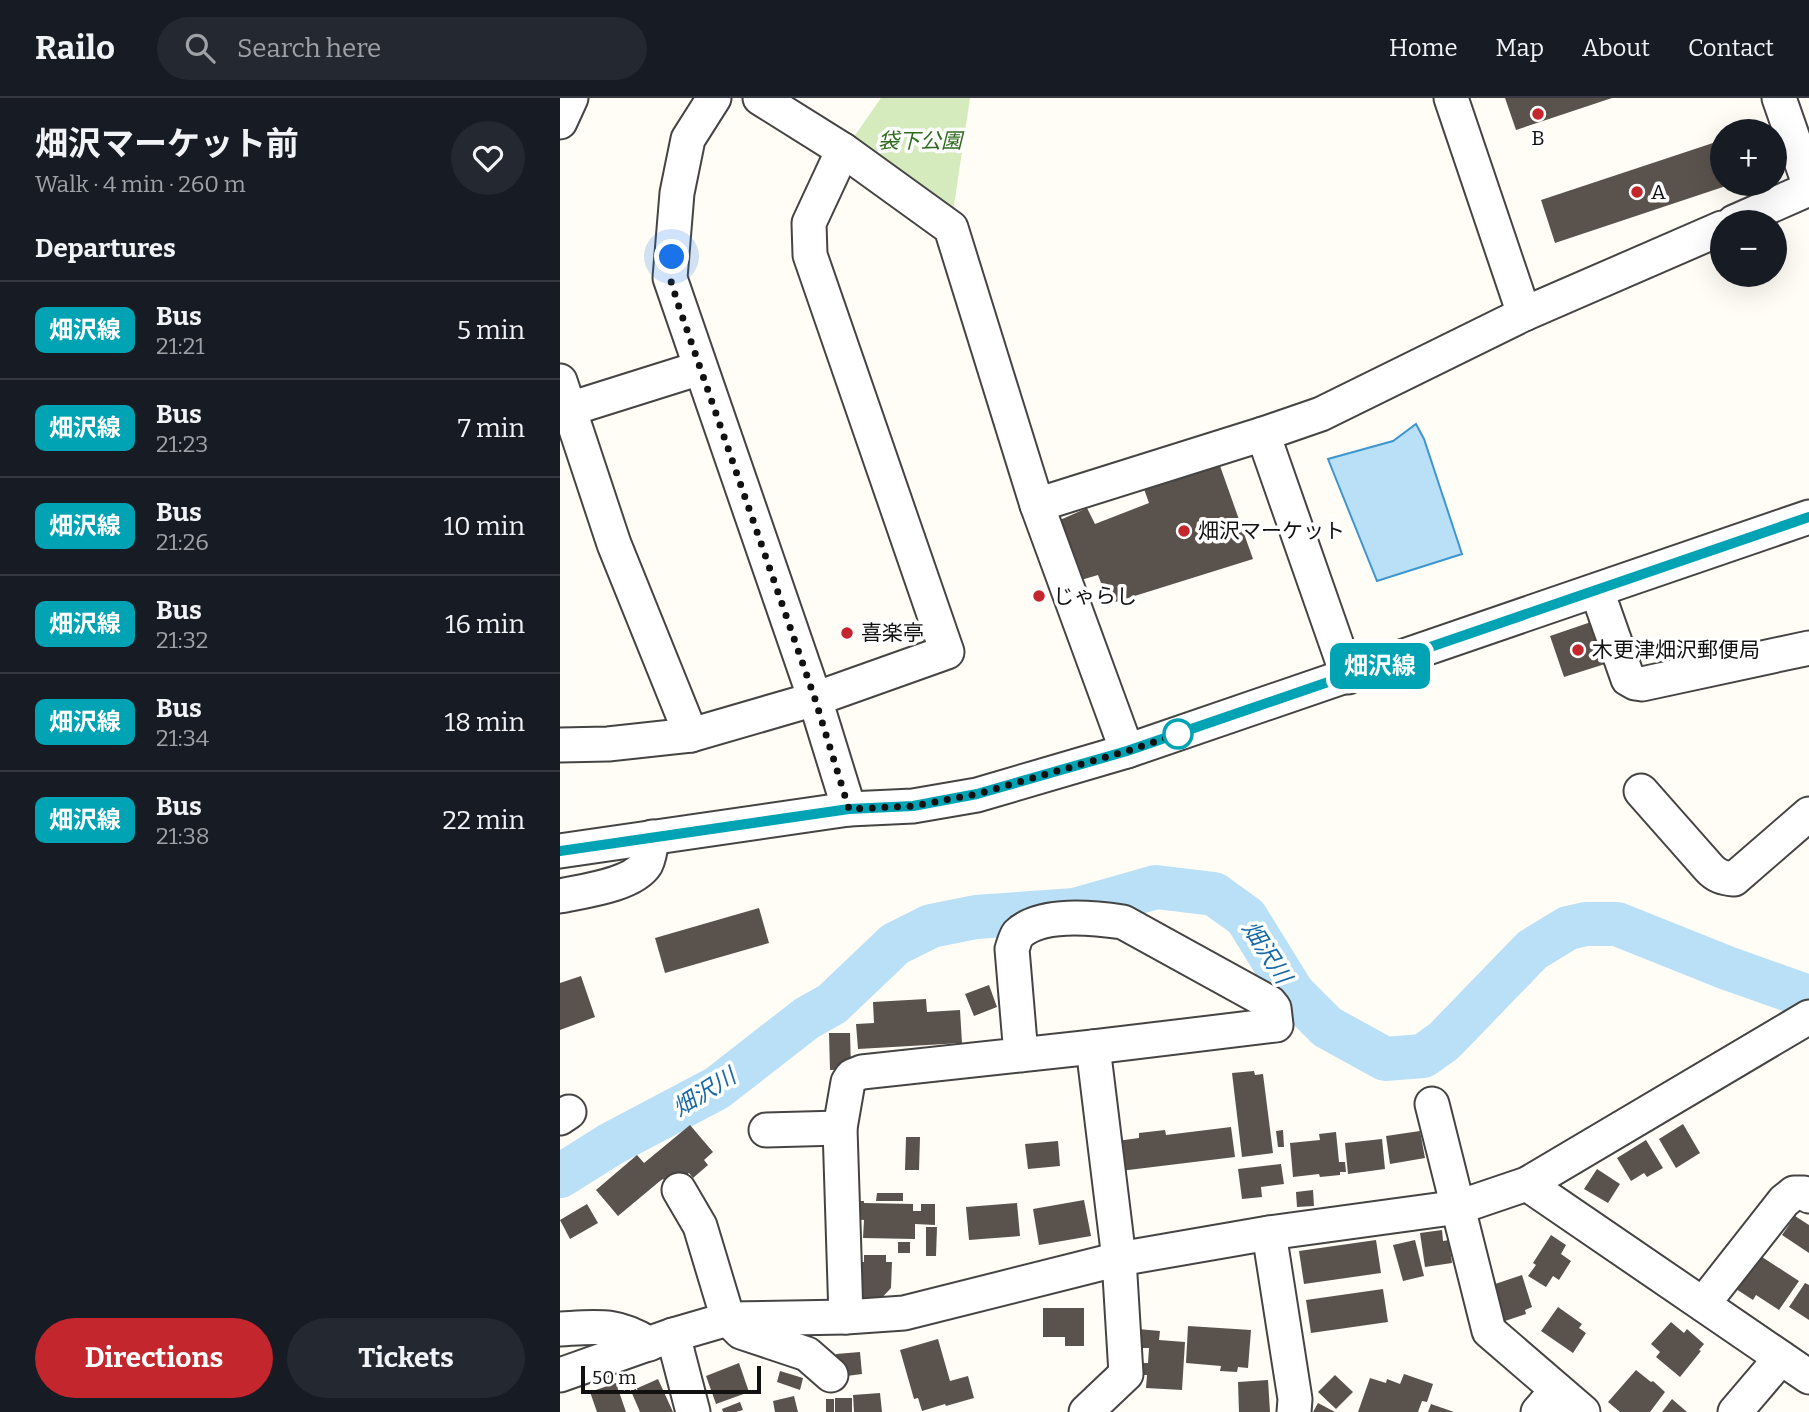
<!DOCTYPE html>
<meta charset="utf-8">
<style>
body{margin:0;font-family:Bitter,"Noto Sans JP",serif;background:#242831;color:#f1f3f6;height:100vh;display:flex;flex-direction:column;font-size:26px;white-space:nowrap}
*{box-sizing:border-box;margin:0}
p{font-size:23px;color:#9ea1a6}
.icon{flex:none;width:38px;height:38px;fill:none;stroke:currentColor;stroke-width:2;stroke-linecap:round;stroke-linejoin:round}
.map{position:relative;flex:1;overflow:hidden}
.side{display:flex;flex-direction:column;background:#171b24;width:560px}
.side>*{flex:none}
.badge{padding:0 14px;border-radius:10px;font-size:24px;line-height:46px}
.fabs{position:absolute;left:1150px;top:21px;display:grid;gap:14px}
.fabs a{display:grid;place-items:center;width:77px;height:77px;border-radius:50%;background:#171b24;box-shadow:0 7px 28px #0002;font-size:35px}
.scale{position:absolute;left:21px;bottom:18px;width:180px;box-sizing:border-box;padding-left:7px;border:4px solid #111;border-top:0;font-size:19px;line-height:24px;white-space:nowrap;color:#111;-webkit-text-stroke:5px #fff;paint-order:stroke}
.you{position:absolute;width:35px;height:35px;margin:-18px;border:5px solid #fff;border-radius:50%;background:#1a73e8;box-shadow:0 0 0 10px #1a73e833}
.map>.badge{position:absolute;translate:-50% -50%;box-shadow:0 0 0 4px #fff}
h2{padding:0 35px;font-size:26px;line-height:63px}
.round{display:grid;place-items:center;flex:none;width:74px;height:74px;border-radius:37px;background:#242831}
.headline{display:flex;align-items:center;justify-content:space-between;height:119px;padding:0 35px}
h1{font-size:33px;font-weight:700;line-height:52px}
.button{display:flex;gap:14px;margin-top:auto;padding:14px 35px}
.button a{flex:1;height:80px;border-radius:42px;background:#c4262e;color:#fff;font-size:28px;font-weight:700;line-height:80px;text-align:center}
.button a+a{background:#242831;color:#f1f3f6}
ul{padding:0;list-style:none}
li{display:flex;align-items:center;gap:21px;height:98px;padding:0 35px;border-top:2px solid #363941}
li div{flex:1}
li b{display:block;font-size:26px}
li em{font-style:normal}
li .badge{min-width:77px;font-weight:700;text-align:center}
header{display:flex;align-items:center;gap:42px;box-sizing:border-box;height:98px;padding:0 35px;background:#171b24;border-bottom:2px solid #363941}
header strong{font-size:33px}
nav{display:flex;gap:38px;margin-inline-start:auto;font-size:24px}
.search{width:490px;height:63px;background:#242831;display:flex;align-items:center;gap:18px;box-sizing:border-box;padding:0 24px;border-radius:38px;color:#9ea1a6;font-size:26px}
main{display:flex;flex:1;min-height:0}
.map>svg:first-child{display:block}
.green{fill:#d5ebbd}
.water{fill:#b9e0f7;stroke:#3f96cf;stroke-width:2}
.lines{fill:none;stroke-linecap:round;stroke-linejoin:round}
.river{stroke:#b9e0f7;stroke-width:44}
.building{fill:#5a524d}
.minor-casing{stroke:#444;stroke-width:37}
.minor{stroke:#fff;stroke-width:33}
.line-casing{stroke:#fff;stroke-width:16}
.line{stroke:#00a3b4;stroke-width:10}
.walk{stroke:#111;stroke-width:7;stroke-dasharray:0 12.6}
.poi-dot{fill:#c4262e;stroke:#fff;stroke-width:2.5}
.stop-dot{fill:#fff;stroke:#00a3b4;stroke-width:3.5}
.labels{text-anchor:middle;stroke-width:7;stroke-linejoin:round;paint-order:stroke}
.poi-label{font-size:21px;fill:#111;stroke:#fff;text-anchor:start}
.park-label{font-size:21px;font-style:italic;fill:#2f6b1f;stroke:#fff}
.water-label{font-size:23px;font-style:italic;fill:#1768a6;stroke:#fff}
</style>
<header>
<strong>Railo</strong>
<div class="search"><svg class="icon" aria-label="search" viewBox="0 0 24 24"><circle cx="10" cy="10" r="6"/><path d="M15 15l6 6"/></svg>Search here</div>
<nav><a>Home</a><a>Map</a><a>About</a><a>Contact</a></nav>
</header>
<main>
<section class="side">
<div class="headline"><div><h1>畑沢マーケット前</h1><p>Walk · 4 min · 260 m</p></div><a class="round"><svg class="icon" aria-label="heart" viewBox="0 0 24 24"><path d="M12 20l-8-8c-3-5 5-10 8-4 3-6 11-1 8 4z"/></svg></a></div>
<h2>Departures</h2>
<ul>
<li><span class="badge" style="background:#00a3b4;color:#fff">畑沢線</span><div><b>Bus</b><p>21:21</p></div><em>5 min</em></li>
<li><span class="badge" style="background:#00a3b4;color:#fff">畑沢線</span><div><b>Bus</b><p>21:23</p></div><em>7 min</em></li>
<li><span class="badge" style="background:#00a3b4;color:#fff">畑沢線</span><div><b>Bus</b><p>21:26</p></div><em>10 min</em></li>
<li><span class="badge" style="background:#00a3b4;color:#fff">畑沢線</span><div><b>Bus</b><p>21:32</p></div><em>16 min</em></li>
<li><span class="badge" style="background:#00a3b4;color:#fff">畑沢線</span><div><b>Bus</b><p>21:34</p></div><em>18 min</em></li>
<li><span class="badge" style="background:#00a3b4;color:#fff">畑沢線</span><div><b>Bus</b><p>21:38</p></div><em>22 min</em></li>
</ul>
<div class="button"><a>Directions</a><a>Tickets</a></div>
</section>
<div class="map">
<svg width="1249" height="1314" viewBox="0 0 1249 1314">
<rect width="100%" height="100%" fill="#fffdf5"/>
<path class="green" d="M321,0H410L393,114L289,46Z"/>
<path class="water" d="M856,326L864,341L902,456L817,483L768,361L833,343Z"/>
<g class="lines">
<path class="river" d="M0,1078L51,1046L157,990L247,920L272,906L335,846L371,828L416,819L515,812L596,789L654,796L686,819L733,895L767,929L825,961L863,958L884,943L972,852L1008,830L1026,826H1057L1167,870L1249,899"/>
</g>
<g class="building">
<path d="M945,0H1052L956,32Z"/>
<path d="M1162,42V86H1172L995,145L981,102Z"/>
<path d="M659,365L693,461L549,506L538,477L521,482L500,422L527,410L535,426L589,405L584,391Z"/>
<path d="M1031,524L1045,566L1004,579L990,538Z"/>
<path d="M199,810L209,845L105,875L95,840Z"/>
<path d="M21,878L35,919L0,932V885Z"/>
<path d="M429,887L437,909L414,918L405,896Z"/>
<path d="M366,901L367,914L400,912L402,945L298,951L296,926L314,925L313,904Z"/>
<path d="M269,935H290L291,971L270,972Z"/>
<path d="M694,973L695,977L703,976L713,1055L682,1059L672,975Z"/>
<path d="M1123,1026L1140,1055L1116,1070L1099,1041Z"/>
<path d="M130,1027L153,1054L144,1062L148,1067L133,1080L129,1075L111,1090L103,1081L100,1083L58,1118L36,1092L77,1057L84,1065Z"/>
<path d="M671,1029L675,1059L560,1073L557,1043L579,1040V1035L605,1032L606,1037Z"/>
<path d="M723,1032L724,1049H718L716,1033Z"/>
<path d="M860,1033L865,1060L830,1066L826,1038Z"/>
<path d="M776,1034L779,1064H785L786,1074H780V1077L760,1079L759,1076L733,1079L730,1045L760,1042L759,1036Z"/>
<path d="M346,1039H360L359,1072H345Z"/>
<path d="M822,1041L825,1071L788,1076L785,1045Z"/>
<path d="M1086,1042L1103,1070L1087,1079L1084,1075L1071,1083L1057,1060Z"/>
<path d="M498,1043L500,1068L468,1071L465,1046Z"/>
<path d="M721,1066L724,1086L701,1089L702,1099L682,1101L678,1071Z"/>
<path d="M1037,1071L1060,1086L1048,1105L1024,1091Z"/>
<path d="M753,1092L754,1108L737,1109L736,1094Z"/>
<path d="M317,1095H343V1103H316Z"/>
<path d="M524,1102L531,1138L479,1147L473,1111Z"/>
<path d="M290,1103H304V1105L353,1106V1113H361V1106H375V1127L355,1126V1141L303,1140L304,1122L290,1121Z"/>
<path d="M457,1105L460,1138L409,1142L406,1109Z"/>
<path d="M27,1106L38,1125L10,1141L0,1122Z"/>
<path d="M1235,1118L1249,1127V1155L1222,1137Z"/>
<path d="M366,1129H377L376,1158H366Z"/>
<path d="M882,1132L883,1143L889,1142L892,1165L865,1169L860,1135Z"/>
<path d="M991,1137L1006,1147L1001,1156L1011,1163L999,1182L993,1178L986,1189L968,1178L976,1167L973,1165Z"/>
<path d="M816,1142L821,1175L744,1186L739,1153Z"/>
<path d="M855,1142L864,1178L843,1183L833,1147Z"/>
<rect x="338" y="1144" width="12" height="11"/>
<path d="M304,1157H326V1164H332L331,1190L317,1205H297L298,1164H304Z"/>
<path d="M1199,1157L1239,1183L1219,1212L1196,1197L1193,1202L1176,1191Z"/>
<path d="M962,1177L972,1209L965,1212L966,1216L939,1225L930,1197L938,1195L935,1186Z"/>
<path d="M1245,1185L1249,1187V1222L1229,1209Z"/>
<path d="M823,1191L828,1224L751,1235L746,1202Z"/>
<path d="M998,1209L1022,1226L1019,1230L1026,1235L1013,1255L981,1233Z"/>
<path d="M483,1210H524V1248H505V1239H483Z"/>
<path d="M1111,1224L1124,1235L1127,1231L1144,1246L1139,1252L1141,1253L1120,1279L1096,1259L1100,1254L1091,1246Z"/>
<path d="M628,1228L691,1232L688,1270L678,1269L677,1274L660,1273L661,1268L626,1265Z"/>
<path d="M578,1231L600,1233L599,1242L625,1244L622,1292L586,1290L587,1277H580L581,1265H588L589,1250H577Z"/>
<path d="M378,1241L390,1283L408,1278L414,1300L386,1308L385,1306L362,1313L358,1300L354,1301L340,1252Z"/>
<path d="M300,1254L302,1276L279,1279L276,1256Z"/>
<path d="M179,1265L189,1294L156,1306L146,1278Z"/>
<path d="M1076,1272L1091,1284L1093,1283L1105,1294L1090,1314H1060L1048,1304Z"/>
<path d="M220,1273L243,1280L240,1292L217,1284Z"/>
<path d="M844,1276L873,1286L867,1304L862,1303L858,1314H798L810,1280L826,1285L827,1281L840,1286Z"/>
<path d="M775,1277L793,1294L776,1311L758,1294Z"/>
<path d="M98,1281L113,1314H80L71,1293Z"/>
<path d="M708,1282L710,1314H679L678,1284Z"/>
<path d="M56,1285L66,1314H37L30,1294Z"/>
<path d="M320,1295L322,1314H294L293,1297Z"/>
<path d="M234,1298L238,1314H215L213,1303Z"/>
<rect x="275" y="1300" width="17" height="14"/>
<rect x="266" y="1301" width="8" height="13"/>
<path d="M1112,1301L1127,1314H1102Z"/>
<path d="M180,1304L183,1312L176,1314H163L162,1311Z"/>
<path d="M758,1305L775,1314H753Z"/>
<path d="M871,1306L894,1314H868Z"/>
</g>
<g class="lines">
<g class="minor-casing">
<g id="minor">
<path d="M200,0L283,52L391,130L477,407L567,653"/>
<path d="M891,0L964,216"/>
<path d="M1219,0L1249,86"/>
<path d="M0,24L11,0"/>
<path d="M283,52L249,125L250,157L387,554L255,601L289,711"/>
<path d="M1174,124L1249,91"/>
<path d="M0,283L54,446L131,637"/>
<path d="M0,314L140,270"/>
<path d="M703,336L788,579"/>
<path d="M477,407L703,336L761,316L964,216L1162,130"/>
<path d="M1037,493L1068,581L1075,585L1082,586L1249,550"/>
<path d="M0,647L48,646L131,637L255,601L110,180L117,95L128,41L154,0"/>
<path d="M1081,693L1149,770C1156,778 1163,780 1174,781L1249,716"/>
<path d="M0,753L289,711L353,708L417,697L567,653L1249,419"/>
<path d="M0,798C23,793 73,787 86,766C90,758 91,748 92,739"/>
<path d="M872,1006L929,1233L1023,1314"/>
<path d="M0,1020L9,1014"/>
<path d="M206,1032L280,1030"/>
<path d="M967,1086L1249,1279"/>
<path d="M119,1092L140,1128L168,1221L181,1234L247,1256L271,1277"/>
<path d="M709,1135L735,1301L734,1314"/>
<path d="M1143,1206L1224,1103L1234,1095H1244L1249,1098"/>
<path d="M286,1219L280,1030L288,984L292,978L302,974L533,949L716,927L714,910L710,905L563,824C535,820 481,814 458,836C455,840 454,846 452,851L461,957"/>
<path d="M0,1231C36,1229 57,1225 89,1246"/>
<path d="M113,1237L133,1314"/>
<path d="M0,1277L113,1237L168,1221L286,1219L344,1215L559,1161L709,1135L899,1109L967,1086L1249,919"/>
<path d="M526,1314L566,1276L559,1161L533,949"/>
<path d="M978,1314L997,1292"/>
<path d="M1175,1314L1221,1260"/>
</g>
</g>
<use href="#minor" class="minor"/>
</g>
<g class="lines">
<g class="line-casing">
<path id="line" d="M0,753L289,711L353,708L417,696L567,653L1249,419"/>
</g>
<use href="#line" class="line"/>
<path class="walk" d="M112,159L110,180L118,206L255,601L289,711L353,708L417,696L567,653L618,636"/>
</g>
<g class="poi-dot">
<circle cx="978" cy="16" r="7"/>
<circle cx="1077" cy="94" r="7"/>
<circle cx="624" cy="433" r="7"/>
<circle cx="479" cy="498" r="7"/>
<circle cx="287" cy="535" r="7"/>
<circle cx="1018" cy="552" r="7"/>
</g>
<circle class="stop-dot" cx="618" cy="636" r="14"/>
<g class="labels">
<g class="poi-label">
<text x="978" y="47" text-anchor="middle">B</text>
<text x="1091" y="101">A</text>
<text x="638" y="440">畑沢マーケット</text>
<text x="493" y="505">じゃらし</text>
<text x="301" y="542">喜楽亭</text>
<text x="1032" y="559">木更津畑沢郵便局</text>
</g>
<g class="park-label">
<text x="360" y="50">袋下公園</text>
</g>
<g class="water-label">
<text transform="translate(707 854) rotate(57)" y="8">畑沢川</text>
<text transform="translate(144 994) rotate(-32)" y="8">畑沢川</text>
</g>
</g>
</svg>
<div class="fabs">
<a>+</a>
<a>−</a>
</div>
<div class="scale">50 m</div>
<div class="you" style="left:112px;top:159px"></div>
<b class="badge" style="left:820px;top:568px;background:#00a3b4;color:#fff">畑沢線</b>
</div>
</main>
